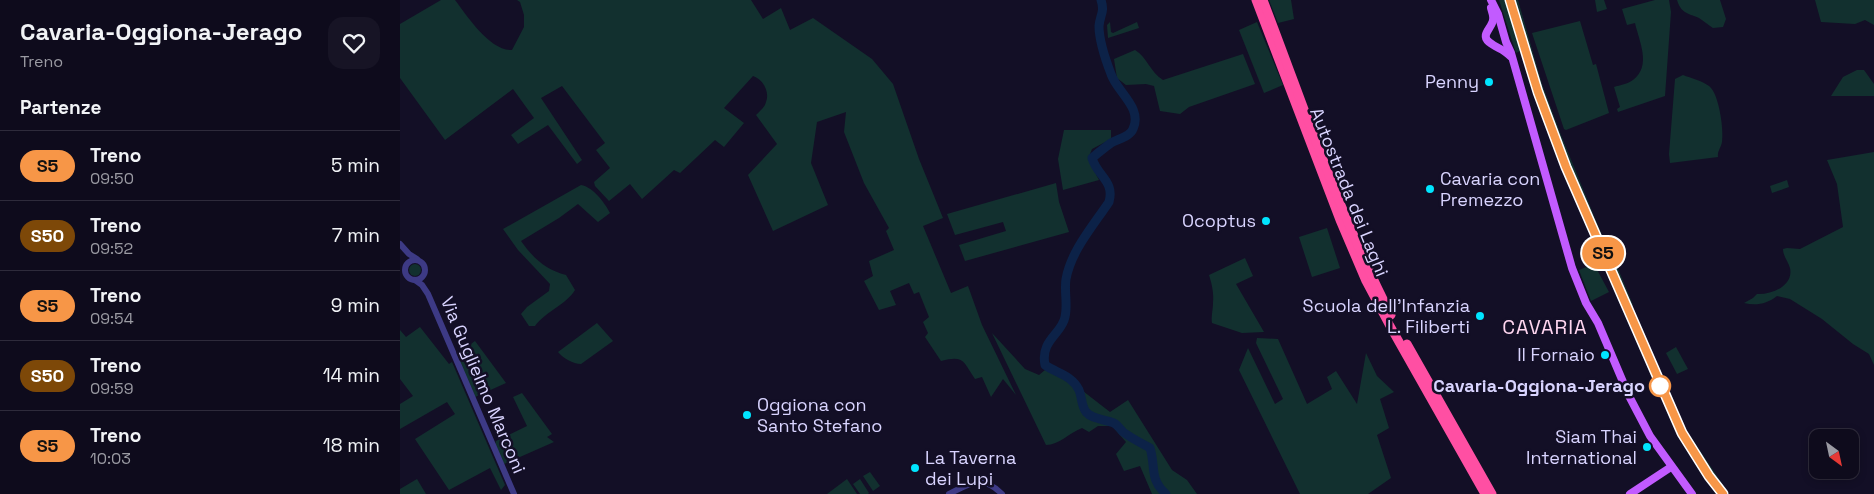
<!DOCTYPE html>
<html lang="it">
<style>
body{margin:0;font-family:"Space Grotesk",sans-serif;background:#171425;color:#f1f3f6;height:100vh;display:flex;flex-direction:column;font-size:19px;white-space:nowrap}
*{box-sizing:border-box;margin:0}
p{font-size:16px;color:#9b9ba3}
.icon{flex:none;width:28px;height:28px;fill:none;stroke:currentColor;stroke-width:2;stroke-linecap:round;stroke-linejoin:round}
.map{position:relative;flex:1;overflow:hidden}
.side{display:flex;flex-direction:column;background:#0e0b1c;width:400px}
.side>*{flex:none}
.badge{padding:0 10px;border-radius:16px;font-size:18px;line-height:32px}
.needle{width:32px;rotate:147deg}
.buttons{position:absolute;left:1409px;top:429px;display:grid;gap:10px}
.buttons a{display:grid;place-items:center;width:50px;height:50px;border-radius:10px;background:#0e0b1c;box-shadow:0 2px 8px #0003,0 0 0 1px #2e2b3b;font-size:25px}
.map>.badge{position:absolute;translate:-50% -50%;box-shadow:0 0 0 2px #fff}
h2{padding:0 20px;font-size:19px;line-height:45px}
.round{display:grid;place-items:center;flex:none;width:52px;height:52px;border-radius:15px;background:#171425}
.overview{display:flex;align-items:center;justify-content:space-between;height:85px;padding:0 20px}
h1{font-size:24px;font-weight:600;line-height:38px}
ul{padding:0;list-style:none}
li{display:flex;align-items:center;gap:15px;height:70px;padding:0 20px;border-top:1px solid #2e2b3b}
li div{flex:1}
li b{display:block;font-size:19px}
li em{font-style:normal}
li .badge{min-width:55px;font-weight:700;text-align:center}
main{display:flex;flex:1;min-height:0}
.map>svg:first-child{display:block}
.green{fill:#12302f}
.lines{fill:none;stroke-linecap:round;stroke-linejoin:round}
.river{stroke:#0c2248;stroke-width:9}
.minor{stroke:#3d3a85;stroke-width:6}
.major{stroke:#c25bff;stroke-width:8}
.highway{stroke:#ff4fa3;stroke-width:9}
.rail{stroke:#00e5ff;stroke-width:1;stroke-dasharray:8 6;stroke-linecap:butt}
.line-casing{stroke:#fff;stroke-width:11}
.line{stroke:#f79647;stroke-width:8}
.poi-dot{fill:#00e5ff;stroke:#130f26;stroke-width:2}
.stop-dot{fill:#fff;stroke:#f79647;stroke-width:2.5}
.labels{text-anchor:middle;stroke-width:5;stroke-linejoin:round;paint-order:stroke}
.poi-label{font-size:18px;fill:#d9d4ff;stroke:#130f26;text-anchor:end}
.street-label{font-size:18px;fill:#d9d4ff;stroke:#130f26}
.stop-label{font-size:18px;font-weight:bold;fill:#d9d4ff;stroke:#130f26;text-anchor:end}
.quarter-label{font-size:20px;letter-spacing:1px;fill:#ffd6f0;stroke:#130f26}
</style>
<main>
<section class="side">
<div class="overview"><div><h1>Cavaria-Oggiona-Jerago</h1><p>Treno</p></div><a class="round"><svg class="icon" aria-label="heart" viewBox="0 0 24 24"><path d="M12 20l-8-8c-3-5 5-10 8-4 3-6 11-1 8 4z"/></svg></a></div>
<h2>Partenze</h2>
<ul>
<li><span class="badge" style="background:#f79647;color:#111">S5</span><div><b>Treno</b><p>09:50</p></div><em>5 min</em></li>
<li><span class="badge" style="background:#7d4808;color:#fff">S50</span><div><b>Treno</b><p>09:52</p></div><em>7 min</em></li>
<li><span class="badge" style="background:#f79647;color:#111">S5</span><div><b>Treno</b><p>09:54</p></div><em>9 min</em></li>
<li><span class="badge" style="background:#7d4808;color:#fff">S50</span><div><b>Treno</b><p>09:59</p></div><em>14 min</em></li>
<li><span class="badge" style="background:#f79647;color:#111">S5</span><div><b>Treno</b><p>10:03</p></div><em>18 min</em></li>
</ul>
</section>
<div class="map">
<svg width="1474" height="494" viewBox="0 0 1474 494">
<rect width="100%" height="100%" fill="#130f26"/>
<g class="green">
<path d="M41,0H55C67,16 90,51 112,50L124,27V15L120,2L117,0H351L363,19L381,8L390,30L413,18L472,59L493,84L519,159L543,218L523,226L551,293L568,286L582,325L616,395L603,379L591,397L582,377L575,379C563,361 564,355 541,361L525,337L528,333L523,322L529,317L519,292L514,294L509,283L490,291L496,305L479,310L464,281L473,276L469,261L494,250L486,231L489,228L464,183L444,132L446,112L417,122L411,163L428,205L373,231L348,175L377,144L356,115C360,111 365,107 366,102C370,92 363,79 353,76L324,108L344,123L324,147L315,140L280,173L274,170L242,199L230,184L209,201L195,186L194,182L210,168L196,150L205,143L162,86L141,98L182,160L177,164L148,125L118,144L111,135L134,118L113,89L45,140L0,78V24Z"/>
<path d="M869,0H891L894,19L878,23Z"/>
<path d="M1099,0H1105L1120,51L1116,53Z"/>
<path d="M1112,0H1118L1142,84L1161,135L1208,250L1205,251L1163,155L1124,43Z"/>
<path d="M1195,0H1204L1207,9L1197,12Z"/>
<path d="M1255,0H1269L1271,12L1265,96L1218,112L1217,109L1220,107L1214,87C1220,85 1228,84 1233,80C1252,66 1239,41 1235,23L1227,25L1222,9Z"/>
<path d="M1277,0H1320L1326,19L1323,27L1313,28C1308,25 1304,21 1299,18C1287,13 1281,13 1277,0Z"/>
<path d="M1415,0H1474V25L1465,20L1455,24L1421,22Z"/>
<path d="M1180,21L1193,65L1196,64L1209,113L1166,130L1164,129L1132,33Z"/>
<path d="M710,22L711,32L713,33L737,22L739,28L708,38L707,25Z"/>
<path d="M857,22L883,85L864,93L839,30Z"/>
<path d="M735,50C747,57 750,72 763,80L843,54L855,84L789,107L780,114L760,111L754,86L746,84L726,85L717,78L714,59Z"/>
<path d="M1457,70H1464L1474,84V96H1431L1443,77Z"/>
<path d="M1283,75C1291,78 1302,81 1309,86C1319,93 1324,130 1322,142C1321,148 1317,151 1318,157L1270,163L1269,154L1275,79Z"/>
<path d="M664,130H711V139L692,149L688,159L699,180L663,190L658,159Z"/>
<path d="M1474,152V365L1469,354L1453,344L1422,319L1390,299L1377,296C1367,304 1356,306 1344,303L1353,298L1357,294C1371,295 1394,286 1390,268C1388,261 1383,256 1383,249L1387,248L1400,249L1443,227L1437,184L1427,160Z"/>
<path d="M1387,180L1389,187L1372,193L1370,186Z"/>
<path d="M656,183L659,202L669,232L565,261L559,245L606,231L603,222L555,235L547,214Z"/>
<path d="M181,185C193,187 205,203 210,213L198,222L178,204L159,218L121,241C133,258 146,270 166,275L175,290C166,305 146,311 135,326H129L121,314L127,307L149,291L150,284L118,250L103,229Z"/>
<path d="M927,228L940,268L912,277L899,237Z"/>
<path d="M1212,254L1233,305L1229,308L1206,255Z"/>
<path d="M845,258L853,276L836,284L864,332L842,333L812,323C811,316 813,310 813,303C814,294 812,284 809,275Z"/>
<circle cx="15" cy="270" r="6"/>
<path d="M1194,264L1209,292L1191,301L1179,270Z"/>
<path d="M197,323L213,341L181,364C173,364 163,358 158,352Z"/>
<path d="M20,327L49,364L52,362L105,485L101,490L90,468L49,490L15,439L55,414L47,402L0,429V404L13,396L0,379V330L6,337Z"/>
<path d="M592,333L625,369L639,375L645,370L670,381L710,412L728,400L772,470L787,480L797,494H752L740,466L724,471L716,454L726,442L712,426H698L689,432L682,428C669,433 659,445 646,445Z"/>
<path d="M857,338L878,339L907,404L932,389L927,377L936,371L957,404L966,353L977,376L994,392L980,399L989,428L977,435L991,478L968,494H900L839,370L848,348L875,404L883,399L856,343Z"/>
<path d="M75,341L106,383L75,397L56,355Z"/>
<path d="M1276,347L1288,369L1277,374L1266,353Z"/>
<path d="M122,393L152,434L147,437L154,442L104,464L95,445L96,441L127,426L113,397Z"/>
<path d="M1291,437L1329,494H1325L1315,482L1287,439Z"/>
<path d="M470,472L480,486L473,491L463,476Z"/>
<path d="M17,479L26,494H0V489Z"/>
<path d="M447,479L457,494H427Z"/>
<path d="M460,479L469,493L468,494H460L453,484Z"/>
</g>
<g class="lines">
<path class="river" d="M701,0C705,12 700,15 699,26C699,40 706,61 711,74C717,92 743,108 733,129C730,137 717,139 711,143C704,148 698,153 692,158C697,176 715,181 709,202C693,226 671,251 666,279C664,291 668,305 665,317C662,334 640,340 645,365C656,373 672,375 679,390C682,397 681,405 686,412C692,419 703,419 711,422C717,423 719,428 723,432C731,438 741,443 750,448C756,467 749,479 766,494"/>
<g class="minor">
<path d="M0,244L9,254L17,259"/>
<circle cx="15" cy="270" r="10"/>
<path d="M15,280L22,285L28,294L114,494"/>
<path d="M549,494C570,483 583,474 602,494"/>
</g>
<g class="major">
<path d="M1091,0L1098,14L1106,42L1111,53L1172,268L1186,303L1198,323L1229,396L1250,436L1292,494"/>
<path d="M1091,8C1092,12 1094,16 1093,20C1092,28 1080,35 1089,42C1096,48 1104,49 1110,56"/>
<path d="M1230,494L1271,467"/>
</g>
<g class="highway">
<path d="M856,0L940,220L966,281L990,326L1085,494"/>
<path d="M863,0C904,106 939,214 991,315"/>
<path d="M1007,344L1092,494"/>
</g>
<path class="rail" d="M1110,0L1138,92L1161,156L1282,433L1309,476L1323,494"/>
</g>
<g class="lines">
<g class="line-casing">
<path id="line" d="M1110,0L1138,92L1166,167L1282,433L1309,476L1323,494"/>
</g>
<use href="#line" class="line"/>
</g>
<g class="poi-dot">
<circle cx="1089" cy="82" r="5"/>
<circle cx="1030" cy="189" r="5"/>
<circle cx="866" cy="221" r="5"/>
<circle cx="1080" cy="316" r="5"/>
<circle cx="1205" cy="355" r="5"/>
<circle cx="347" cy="415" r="5"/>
<circle cx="1247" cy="447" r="5"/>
<circle cx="515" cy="468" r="5"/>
</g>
<circle class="stop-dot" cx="1260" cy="386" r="10"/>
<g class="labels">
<g class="poi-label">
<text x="1079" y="88">Penny</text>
<text x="1040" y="185" text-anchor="start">Cavaria con<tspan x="1040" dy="21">Premezzo</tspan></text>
<text x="856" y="227">Ocoptus</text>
<text x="1070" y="312">Scuola dell'Infanzia<tspan x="1070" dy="21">L. Filiberti</tspan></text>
<text x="1195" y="361">Il Fornaio</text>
<text x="357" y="411" text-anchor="start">Oggiona con<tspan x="357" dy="21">Santo Stefano</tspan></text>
<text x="1237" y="443">Siam Thai<tspan x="1237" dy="21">International</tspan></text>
<text x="525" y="464" text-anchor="start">La Taverna<tspan x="525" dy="21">dei Lupi</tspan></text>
</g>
<g class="street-label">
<text transform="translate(949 192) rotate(68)" y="6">Autostrada dei Laghi</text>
<text transform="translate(83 385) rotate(67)" y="6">Via Guglielmo Marconi</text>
</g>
<g class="stop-label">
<text x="1245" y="392">Cavaria-Oggiona-Jerago</text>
</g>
<g class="quarter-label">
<text x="1145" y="334">CAVARIA</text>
</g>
</g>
</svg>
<div class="buttons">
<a><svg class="needle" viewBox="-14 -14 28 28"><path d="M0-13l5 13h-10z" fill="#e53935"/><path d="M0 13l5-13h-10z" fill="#9b9ba3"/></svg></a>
</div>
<b class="badge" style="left:1203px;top:253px;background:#f79647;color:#111">S5</b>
</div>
</main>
